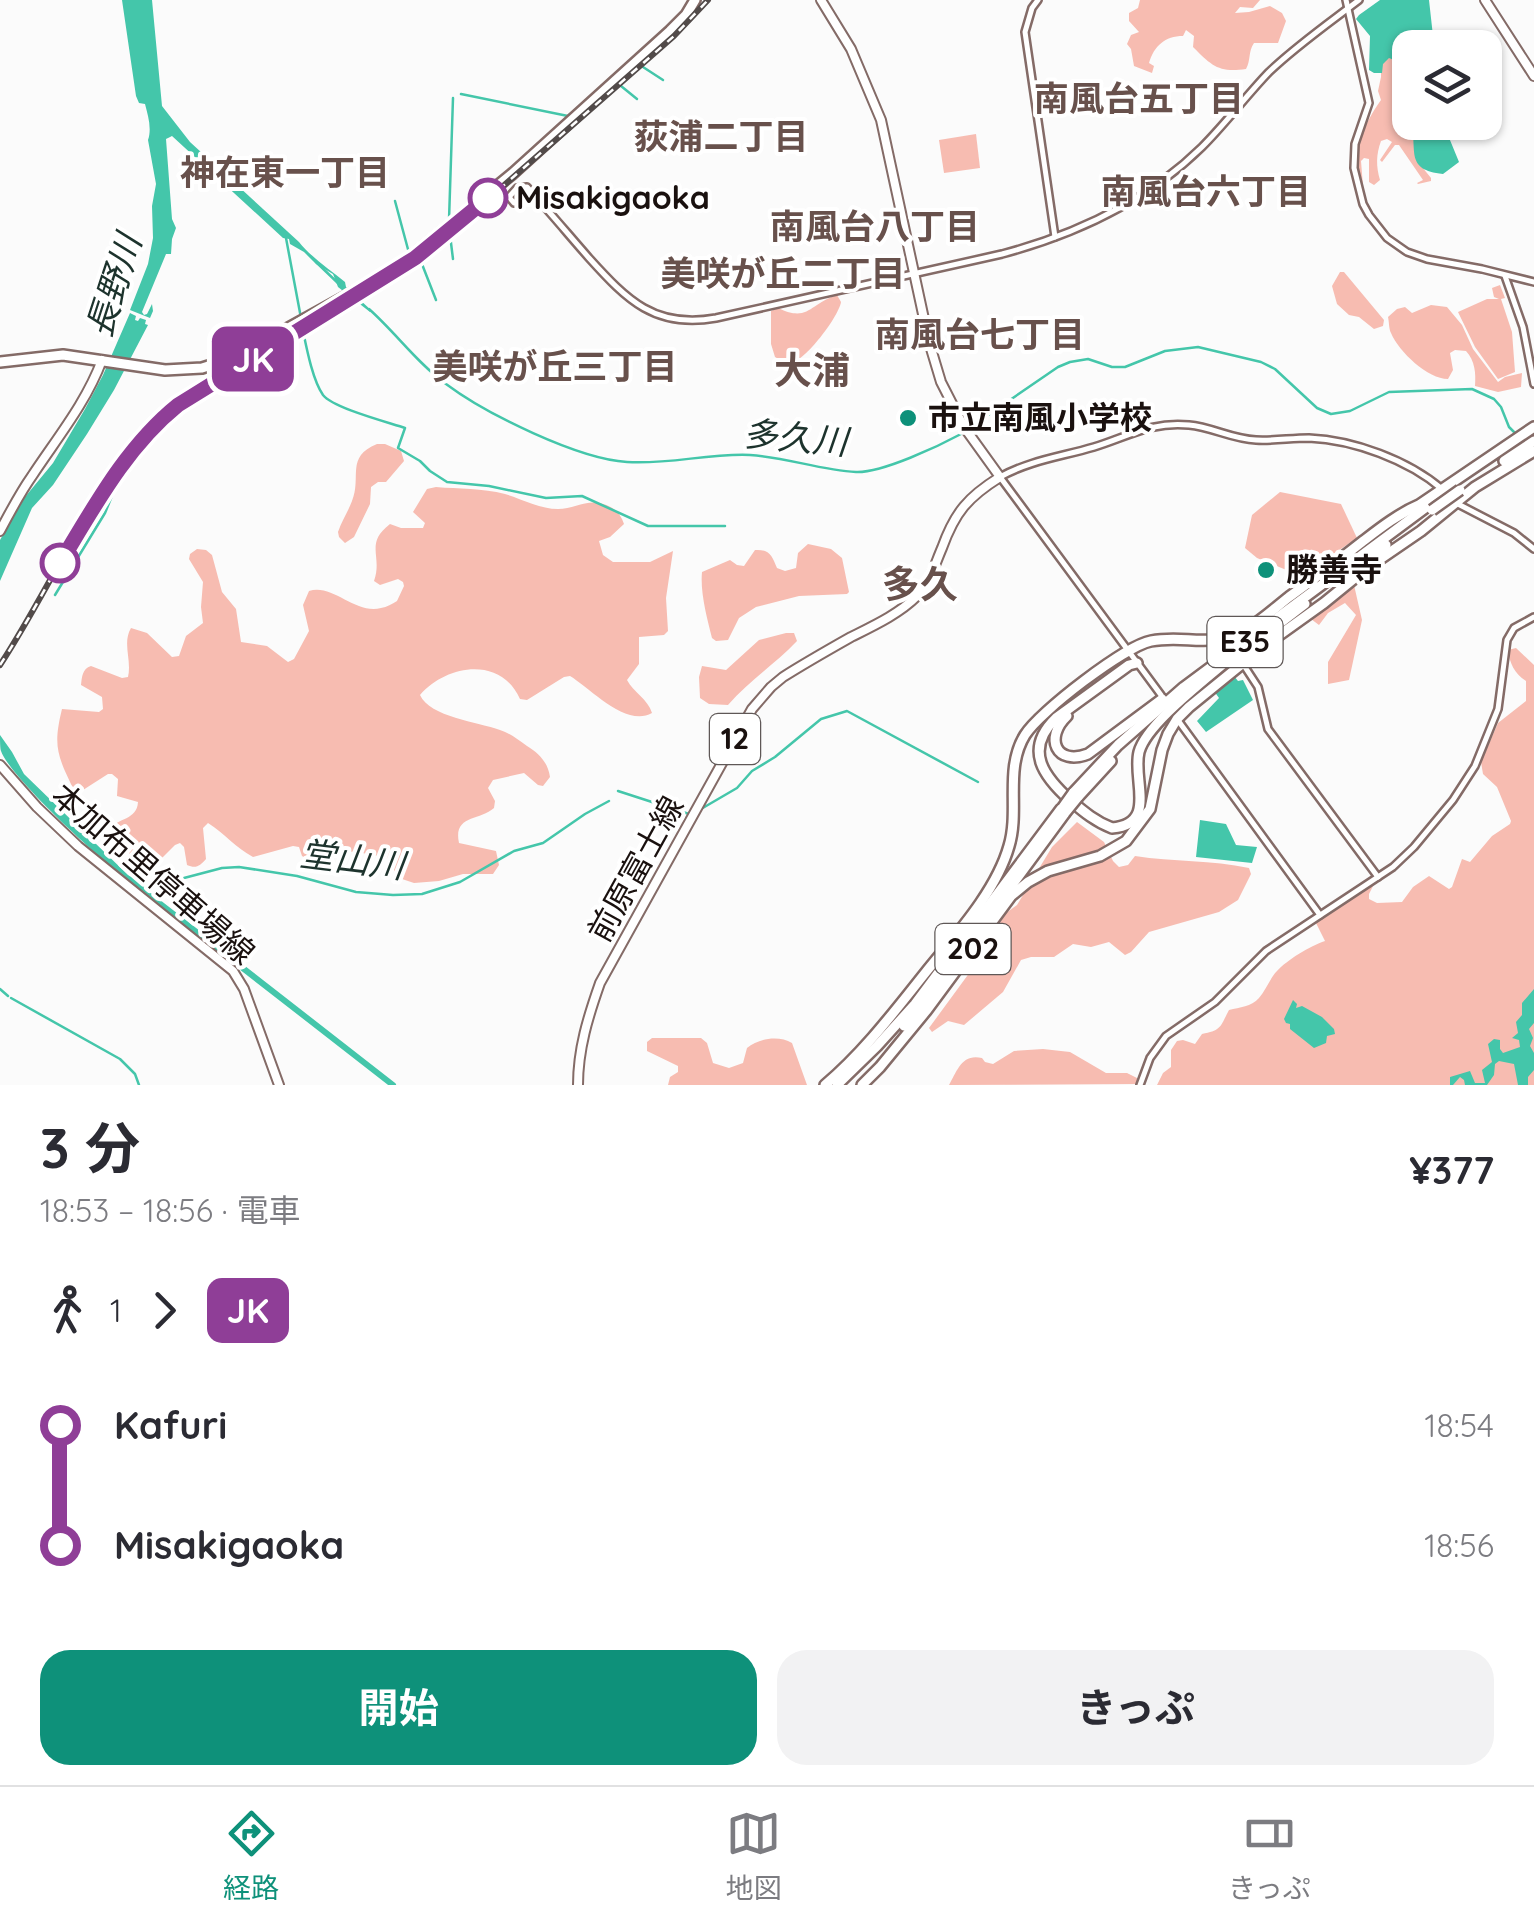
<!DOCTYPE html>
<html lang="ja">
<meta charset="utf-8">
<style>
body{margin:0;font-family:Quicksand,"Noto Sans JP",sans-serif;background:#f2f2f3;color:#2b2b33;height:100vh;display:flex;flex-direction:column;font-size:38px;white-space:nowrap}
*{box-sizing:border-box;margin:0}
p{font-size:32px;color:#7c7c81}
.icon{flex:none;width:55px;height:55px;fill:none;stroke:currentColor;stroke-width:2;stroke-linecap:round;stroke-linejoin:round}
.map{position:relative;height:1085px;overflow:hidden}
.side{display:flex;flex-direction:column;background:#fff;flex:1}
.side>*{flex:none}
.badge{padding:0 20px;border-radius:15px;font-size:35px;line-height:65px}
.fabs{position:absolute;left:1392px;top:30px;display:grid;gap:20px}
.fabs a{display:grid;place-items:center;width:110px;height:110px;border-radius:20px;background:#fff;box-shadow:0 2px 8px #0004;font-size:50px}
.map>.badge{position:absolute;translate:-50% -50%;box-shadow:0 0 0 5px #fff}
.legs{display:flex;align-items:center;gap:15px;height:110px;padding:0 40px;font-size:32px}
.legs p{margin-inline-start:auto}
.overview{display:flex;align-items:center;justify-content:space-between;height:170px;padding:0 40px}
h1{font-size:55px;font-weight:700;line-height:75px}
.button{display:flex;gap:20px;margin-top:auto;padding:20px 40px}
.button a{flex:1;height:115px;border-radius:30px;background:#0e917a;color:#fff;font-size:40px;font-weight:700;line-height:115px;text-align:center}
.button a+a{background:#f2f2f3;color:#2b2b33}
ul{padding:0 40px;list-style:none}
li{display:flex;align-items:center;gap:35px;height:120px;font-size:38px}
li i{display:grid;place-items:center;width:15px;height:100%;margin:0 12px;background:currentColor}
li i::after{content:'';width:25px;height:25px;margin:-12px;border:8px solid;border-radius:50%;background:#fff}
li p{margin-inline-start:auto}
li:first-child i{background:linear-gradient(#0000 50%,currentColor 0)}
li:last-child i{background:linear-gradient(currentColor 50%,#0000 0)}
.dock{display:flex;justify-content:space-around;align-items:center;height:140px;border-top:2px solid #e1e1e2;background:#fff;font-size:28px;color:#7c7c81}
.dock a{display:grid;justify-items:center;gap:5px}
.dock .current{color:#0e917a}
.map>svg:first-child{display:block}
.green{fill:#f7bcb1}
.water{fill:#44c6aa}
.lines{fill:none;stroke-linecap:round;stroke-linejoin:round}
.stream{stroke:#44c6aa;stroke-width:2.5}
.river{stroke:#44c6aa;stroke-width:6}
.minor-casing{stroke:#846b67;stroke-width:10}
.major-casing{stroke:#846b67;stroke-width:12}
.highway-casing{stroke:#846b67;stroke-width:14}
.minor{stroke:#fff;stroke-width:5}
.major{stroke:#fff;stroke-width:8}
.highway{stroke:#fff;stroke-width:9}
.rail-casing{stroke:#524b4a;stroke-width:6}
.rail{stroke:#fff;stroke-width:2.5;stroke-dasharray:8;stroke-linecap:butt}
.highway-bridge-casing{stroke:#846b67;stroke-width:14;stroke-linecap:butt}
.highway-bridge{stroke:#fff;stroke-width:9}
.line-1-casing{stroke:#fff;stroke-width:22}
.line-1{stroke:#8f3e97;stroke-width:15}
.stop-1-dot{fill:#fff;stroke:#8f3e97;stroke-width:5}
.poi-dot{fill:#0e917a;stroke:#fff;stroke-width:4}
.labels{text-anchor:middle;stroke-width:8;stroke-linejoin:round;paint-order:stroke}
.shield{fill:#fff;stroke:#5f5857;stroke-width:2.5}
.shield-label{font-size:30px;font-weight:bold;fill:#1a110f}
.stop-label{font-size:32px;font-weight:bold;fill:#1a110f;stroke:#fff;text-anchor:start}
.poi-label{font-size:32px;font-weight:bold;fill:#1a110f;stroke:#fff;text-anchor:start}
.street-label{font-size:32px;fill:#1a110f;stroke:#fff}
.neighbourhood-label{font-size:35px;font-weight:bold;fill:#68514c;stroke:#fff}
.water-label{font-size:35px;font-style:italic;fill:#1d332d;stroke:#fff}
.quarter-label{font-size:38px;font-weight:bold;fill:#68514c;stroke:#fff}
</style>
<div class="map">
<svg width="1534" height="1085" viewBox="0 0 1534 1085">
<rect width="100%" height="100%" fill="#fbfbfb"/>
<g class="green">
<path d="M1140,0H1260L1253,8L1240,7L1235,13L1249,12L1270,6L1282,13L1286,21L1278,43H1254C1248,52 1251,60 1246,69C1219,73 1212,66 1193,47L1194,36L1186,30L1183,36C1165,36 1154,46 1149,63L1154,66L1152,73L1134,66L1131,49L1127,44L1131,35L1139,32L1129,21V13L1138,8Z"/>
<path d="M1389,57C1413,70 1410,98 1410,122L1413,123L1418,162L1431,178V181L1418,184L1417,183L1423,180L1399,145H1395L1382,162L1380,160L1392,142L1387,139L1381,141C1376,155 1376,166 1380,180L1374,185L1369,182V159L1364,158L1361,161L1363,186L1361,187C1351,153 1362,127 1381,100L1378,91L1381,77V64Z"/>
<path d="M976,134L980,168L944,173L939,140Z"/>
<path d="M1340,272H1344L1384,320L1383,326L1374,329L1359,317L1349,315L1337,304L1332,286Z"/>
<path d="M1500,285L1505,298L1501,299L1512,332L1515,372L1498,379L1475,347L1458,312L1487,299H1499L1494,297L1492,288Z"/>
<path d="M837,295L841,302C839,316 805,362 790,363C783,363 780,360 775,357L771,344V311L778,308C809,323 810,303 837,295Z"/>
<path d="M1431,305L1447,307L1462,325L1473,349L1498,382L1505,377L1522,373L1521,387L1498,392L1475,386C1476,373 1475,361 1466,351L1455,350L1450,353L1453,370L1448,379C1428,379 1399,352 1391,333C1389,330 1389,321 1388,317L1397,309L1405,307L1412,313Z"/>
<path d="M377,444H385L401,451L404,461L386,482H378L371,487L370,504L354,537L345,543L339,537L338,532C342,520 348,512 352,501C362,477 345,457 377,444Z"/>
<path d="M436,487C459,489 482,488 505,494C522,499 540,509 558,509C574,509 587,499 603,504C614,507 621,514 624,524L610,537L599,541L603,555L613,562H650L673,551L666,598L668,631L664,635L639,637V664L627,680C633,692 648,699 652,713C626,728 590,688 570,676L564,677L527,700L520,699C501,656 447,664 420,695C430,717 478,722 500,730C510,733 518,740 527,746C540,754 548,763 550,777L543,786L538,785L524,773L493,780L488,788L495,801L494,808C479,821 453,815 459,843L496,851L499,865L493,874H463L439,881L414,883L399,878L386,858C357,851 334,847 307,859L302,856L299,847L293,846L253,857C236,848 224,833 208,823L203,828L206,859C200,866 196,869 187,865L184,847L180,843L175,845L154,866C135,863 119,845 109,829C118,818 137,820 138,802L117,796L118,779L112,774H108L83,790L73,788C57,755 53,746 62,709L99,712L103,709L102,697L81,685C82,677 82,669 91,666L122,678L128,677C132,660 122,643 131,628L147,633L172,657L179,656L186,636L203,623L201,607L203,582L189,559L190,554L197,549L206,550L212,555L222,592L236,609L241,642L267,646L288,662L294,659L309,631L303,605L309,591C332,583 356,615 381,608C387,607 392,604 397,601L404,586L403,582L398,579L380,585L374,581C383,556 364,544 390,524L401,528H423L425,523L413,512L427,489Z"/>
<path d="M1280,492L1341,504L1357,538L1301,576L1257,558L1245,548L1252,515Z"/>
<path d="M808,544L831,549L842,558L849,592L847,594L799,596L756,607L739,618L728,640L716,641L712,638C707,618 700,592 702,572L730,560L737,565L744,566L755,550C770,549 772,556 777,568L785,571L796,568L798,553Z"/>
<path d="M1354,585L1362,620L1349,680L1328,684V662L1356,615L1345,603L1328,613L1319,625L1311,619Z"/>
<path d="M786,633H794L797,641C775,664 749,681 728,705L709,704L700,698L699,677L702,666L726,670L759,640Z"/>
<path d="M1516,648L1534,665V1085H1157L1163,1073L1171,1067V1050L1177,1041L1183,1040L1195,1044L1202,1034C1222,1030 1220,1027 1229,1010C1240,1007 1251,1007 1259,998C1266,990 1270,978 1277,971C1287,960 1310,946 1325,941L1316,923L1367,889L1369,885L1373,886L1369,894V899L1377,903L1402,902L1413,887L1429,876L1449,889L1452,887L1462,859L1470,862L1492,836L1510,824L1511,821L1497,787L1483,774L1481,762L1498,723L1526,701V681C1514,673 1510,664 1508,650Z"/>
<path d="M1077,822L1104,842L1113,861L1119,867L1128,865L1135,856C1173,862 1212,860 1249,868L1251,874L1238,900L1219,912L1149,932L1131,952L1125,955L1109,942L1091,947L1073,944L1054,957H1031L1021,960L1003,992L964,1025L948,1021L932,1032L929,1028L970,972L1006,913L1017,905L1052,847Z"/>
<path d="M652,1038H701L707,1043L713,1063L729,1068L743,1063L747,1048C759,1038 779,1035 792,1043L807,1085H668L670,1077L678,1072V1066L647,1051V1042Z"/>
<path d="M1043,1049L1070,1052L1106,1073H1127L1137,1078V1084L949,1085C957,1071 962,1053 982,1058L985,1062L993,1064L1014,1051Z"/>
</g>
<g class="water">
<path d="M122,0H152L162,106L190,142L299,242C311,257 329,269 345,282L346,287L372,311L370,312L338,287L333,274L316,264L304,252L290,244L289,239L283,238L172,136L166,139L172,219L176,228L172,239L171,254H166L142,312L144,315L147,314L152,304L153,311L150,318L130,310L148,264L153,238L152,206L156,184L148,140C152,128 148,116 145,104L139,103L136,96Z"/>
<path d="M1380,0H1429L1433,36L1439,47L1410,48V90L1404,83C1405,73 1400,61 1389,58L1383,64L1382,73H1374L1369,70L1370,36L1356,19L1359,15Z"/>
<path d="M1411,123H1443L1459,162L1443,174C1404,170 1418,150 1411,123Z"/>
<path d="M130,313L136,316L135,320L138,321L140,318L146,320L145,324L148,325L114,390L87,434L53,485L32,508L0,581V540L25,497L53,463L85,409L103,375Z"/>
<path d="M1234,676L1238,681L1243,680L1253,700L1206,732L1197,721L1219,698L1214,691Z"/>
<path d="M0,735L12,752L24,774L128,875L149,889L147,892C121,881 10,778 1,751C0,749 0,738 0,735Z"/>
<path d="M1200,820L1226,824L1236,845L1257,847L1252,863L1196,857Z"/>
<path d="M1534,989V1023L1529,1029L1533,1038L1530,1046L1534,1053V1070L1528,1077V1085H1518L1514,1064L1499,1061L1495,1064L1494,1075L1487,1085H1465L1464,1080L1460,1077L1453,1085H1450V1077L1470,1071L1475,1083H1485L1482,1070L1492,1062L1488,1044L1494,1039L1500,1040V1049L1503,1053L1520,1047L1519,1040L1512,1038L1518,1033L1516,1022L1522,1015V1003Z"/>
<path d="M1293,1000L1297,1004L1296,1008L1302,1006L1322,1017L1334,1029L1335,1034L1327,1036L1326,1043L1314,1048L1290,1029V1024L1286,1023L1284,1019Z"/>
</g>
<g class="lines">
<g class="stream">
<path d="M643,67L663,80"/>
<path d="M621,86L637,99"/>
<path d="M461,94L568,116L594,94"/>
<path d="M395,201L409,253"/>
<path d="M449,220L453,98"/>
<path d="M450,235L453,259"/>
<path d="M286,238L301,318"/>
<path d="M420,259L436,300"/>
<path d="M317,263L340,285"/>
<path d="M369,309C396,333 417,363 446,384C486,414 578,459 627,462C668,465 709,453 750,455C785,457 820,470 856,472C882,473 939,446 963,433"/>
<path d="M302,326C306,345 312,379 323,395C333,408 387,422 405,428L398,448L420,461L430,471L447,482L489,486L546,498L582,496L648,526H725"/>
<path d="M969,428L1058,367L1070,362L1088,359L1112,367H1125L1165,351L1198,347L1261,362L1275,369L1317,408L1331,414L1350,411L1389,392L1472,389L1494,399L1501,407L1509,427L1515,433"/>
<path d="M55,595L105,513L116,486"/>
<path d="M618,791L689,814"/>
<path d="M701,809L737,788L752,771L775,757L821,719L847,711L978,782"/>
<path d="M129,878L151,875L184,878L222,868L239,867L297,876L356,892L393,895L422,894L460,882L514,851L543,843L585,814L609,801"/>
<path d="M0,989L8,996"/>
<path d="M11,998L120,1059L135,1074L139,1085"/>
</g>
<path class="river" d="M136,885L393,1085"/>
<g class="minor-casing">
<g id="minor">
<path d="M1038,0L1032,8L1025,32L1055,237"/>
<path d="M1346,0L1369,103L1355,144L1354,168L1363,204L1369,215L1387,238L1407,252L1427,259L1482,269L1534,282"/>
<path d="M535,196L526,194L514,203L509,197L517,188L527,187C548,210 568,234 589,258C627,300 655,329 716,318L1002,254C1077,234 1146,202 1202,147C1226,123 1246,96 1269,72C1296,46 1329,23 1359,0"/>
<path d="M1505,276L1523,327L1534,384"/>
<path d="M1456,503L1514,533L1534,549"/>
<path d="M1243,664L1258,687L1268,729L1378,877"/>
<path d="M1161,695L1000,477C1031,460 1060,457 1094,447C1127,437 1152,421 1189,425C1212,427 1232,439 1256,440C1274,441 1291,438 1309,438C1354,440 1408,460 1442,489"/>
<path d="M1177,719L1320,915"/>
<path d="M1140,1085L1150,1058L1166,1036L1215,1002L1266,951L1393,867L1414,847L1453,800L1475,766L1498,709L1507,640L1514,628L1534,617"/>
</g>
</g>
<g class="major-casing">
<g id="major">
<path d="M1485,0L1534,76"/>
<path d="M0,531C10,512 20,493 32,476C57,438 86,403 102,360"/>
<path d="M0,765L37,807L78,846L233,971L244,989L279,1085"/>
<path d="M578,1085C578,1049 588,1017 600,983L752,709L771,687L783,677C805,663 828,650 851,637C873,626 899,614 917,596C930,583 935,564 942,548C955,512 968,497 1000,477L964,427L941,382L929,342L881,120L851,49L821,0"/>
</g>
</g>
<g class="highway-casing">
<g id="highway">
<path d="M0,362L63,355L165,370L202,368L234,358L381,277L412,256L512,174L670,31L686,15L695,0"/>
<path d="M1504,461L1534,441"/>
<path d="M1354,568L1386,545"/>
<path d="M1247,646L1253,644L1305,604"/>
<path d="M1137,663L1129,665L1056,718C1023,750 1044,777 1071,801C1084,812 1096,822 1112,828C1158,824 1132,780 1139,752C1147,722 1212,675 1236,653"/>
<path d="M1067,716C1044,738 1056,766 1088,754L1162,699"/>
<path d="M1073,793L1118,745L1184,687L1428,506"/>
<path d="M1078,797L1111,761"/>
<path d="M904,1026L946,975L1065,813"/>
<path d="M825,1085C864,1052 894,1012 926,972C955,936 996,892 1009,846C1020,810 1004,769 1025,735C1039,712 1125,646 1151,641C1187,634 1209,650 1247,629C1262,620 1275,608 1289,597C1314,579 1338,561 1362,542C1379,529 1398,514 1419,505L1534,427"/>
<path d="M837,1085L877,1046L915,1004L1061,809"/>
<path d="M862,1085L880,1067L926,1011L1011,896L1028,882L1048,871L1100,856L1126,841L1150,809L1162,750L1168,734L1177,719L1189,707L1264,646L1324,603L1367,568L1421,531L1475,487L1534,451"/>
</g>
</g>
<use href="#minor" class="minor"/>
<use href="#major" class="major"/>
<use href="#highway" class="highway"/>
<g class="rail-casing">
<path id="rail" d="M0,665C56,580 98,470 178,405L415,258L462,222L674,36L708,0"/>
</g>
<use href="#rail" class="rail"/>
<g class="highway-bridge-casing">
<g id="highway-bridge">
<path d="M1432,510L1460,490"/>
<path d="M1063,807L1073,793"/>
<path d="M1065,813L1078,797"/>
</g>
</g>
<use href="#highway-bridge" class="highway-bridge"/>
</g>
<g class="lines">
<g class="line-1-casing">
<path id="line-1" d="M60,563C94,507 126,447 178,405L415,258L488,198"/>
</g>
<use href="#line-1" class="line-1"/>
</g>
<g class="stop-1-dot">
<circle cx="488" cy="198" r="18"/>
<circle cx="60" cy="563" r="18"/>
</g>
<g class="poi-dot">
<circle cx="908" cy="418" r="10"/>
<circle cx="1266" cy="570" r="10"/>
</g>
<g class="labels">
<g class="shield">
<rect x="1207.5" y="617" width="75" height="50" rx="8"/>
<rect x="710" y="714" width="50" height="50" rx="8"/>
<rect x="935.5" y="924" width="75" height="50" rx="8"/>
</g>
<g class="shield-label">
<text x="1245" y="652">E35</text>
<text x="735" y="749">12</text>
<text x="973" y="959">202</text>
</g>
<g class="stop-label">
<text x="516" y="209">Misakigaoka</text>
</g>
<g class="poi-label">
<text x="928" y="429">市立南風小学校</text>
<text x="1286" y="581">勝善寺</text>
</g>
<g class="street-label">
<text transform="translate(636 869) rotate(-61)" y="11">前原富士線</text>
<text transform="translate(153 874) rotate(41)" y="11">本加布里停車場線</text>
</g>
<g class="neighbourhood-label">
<text x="1139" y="111">南風台五丁目</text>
<text x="721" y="149">荻浦二丁目</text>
<text x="285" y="185">神在東一丁目</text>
<text x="1206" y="204">南風台六丁目</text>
<text x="875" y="239">南風台八丁目</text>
<text x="783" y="286">美咲が丘二丁目</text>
<text x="980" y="347">南風台七丁目</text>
<text x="555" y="379">美咲が丘三丁目</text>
</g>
<g class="water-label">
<text transform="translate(114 286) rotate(-72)" y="12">長野川</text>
<text transform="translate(795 438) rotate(5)" y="12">多久川</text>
<text transform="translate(352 860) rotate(7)" y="12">堂山川</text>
</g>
<g class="quarter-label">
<text x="812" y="384">大浦</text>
<text x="920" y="598">多久</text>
</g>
</g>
</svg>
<div class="fabs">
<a><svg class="icon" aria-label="layers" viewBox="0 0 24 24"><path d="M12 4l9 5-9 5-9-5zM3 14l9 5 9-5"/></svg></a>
</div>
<b class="badge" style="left:253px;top:359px;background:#8f3e97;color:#fff">JK</b>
</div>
<section class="side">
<div class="overview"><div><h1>3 分</h1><p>18:53 – 18:56 · 電車</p></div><b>¥377</b></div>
<div class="legs"><svg class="icon" aria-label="walk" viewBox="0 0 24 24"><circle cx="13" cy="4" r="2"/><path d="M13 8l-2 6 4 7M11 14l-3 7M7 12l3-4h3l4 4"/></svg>1<svg class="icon" aria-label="forward" viewBox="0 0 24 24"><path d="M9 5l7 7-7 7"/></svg><b class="badge" style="background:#8f3e97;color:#fff">JK</b></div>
<ul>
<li><i style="color:#8f3e97"></i><b>Kafuri</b><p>18:54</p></li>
<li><i style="color:#8f3e97"></i><b>Misakigaoka</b><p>18:56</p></li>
</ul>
<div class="button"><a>開始</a><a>きっぷ</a></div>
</section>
<nav class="dock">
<a class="current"><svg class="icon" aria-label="directions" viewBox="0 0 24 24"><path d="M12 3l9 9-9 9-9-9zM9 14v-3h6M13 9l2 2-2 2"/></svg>経路</a>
<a><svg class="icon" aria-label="map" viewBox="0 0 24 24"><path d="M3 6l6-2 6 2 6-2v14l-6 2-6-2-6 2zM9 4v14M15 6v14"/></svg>地図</a>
<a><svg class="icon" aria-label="tickets" viewBox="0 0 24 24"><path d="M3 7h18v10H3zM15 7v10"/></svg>きっぷ</a>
</nav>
